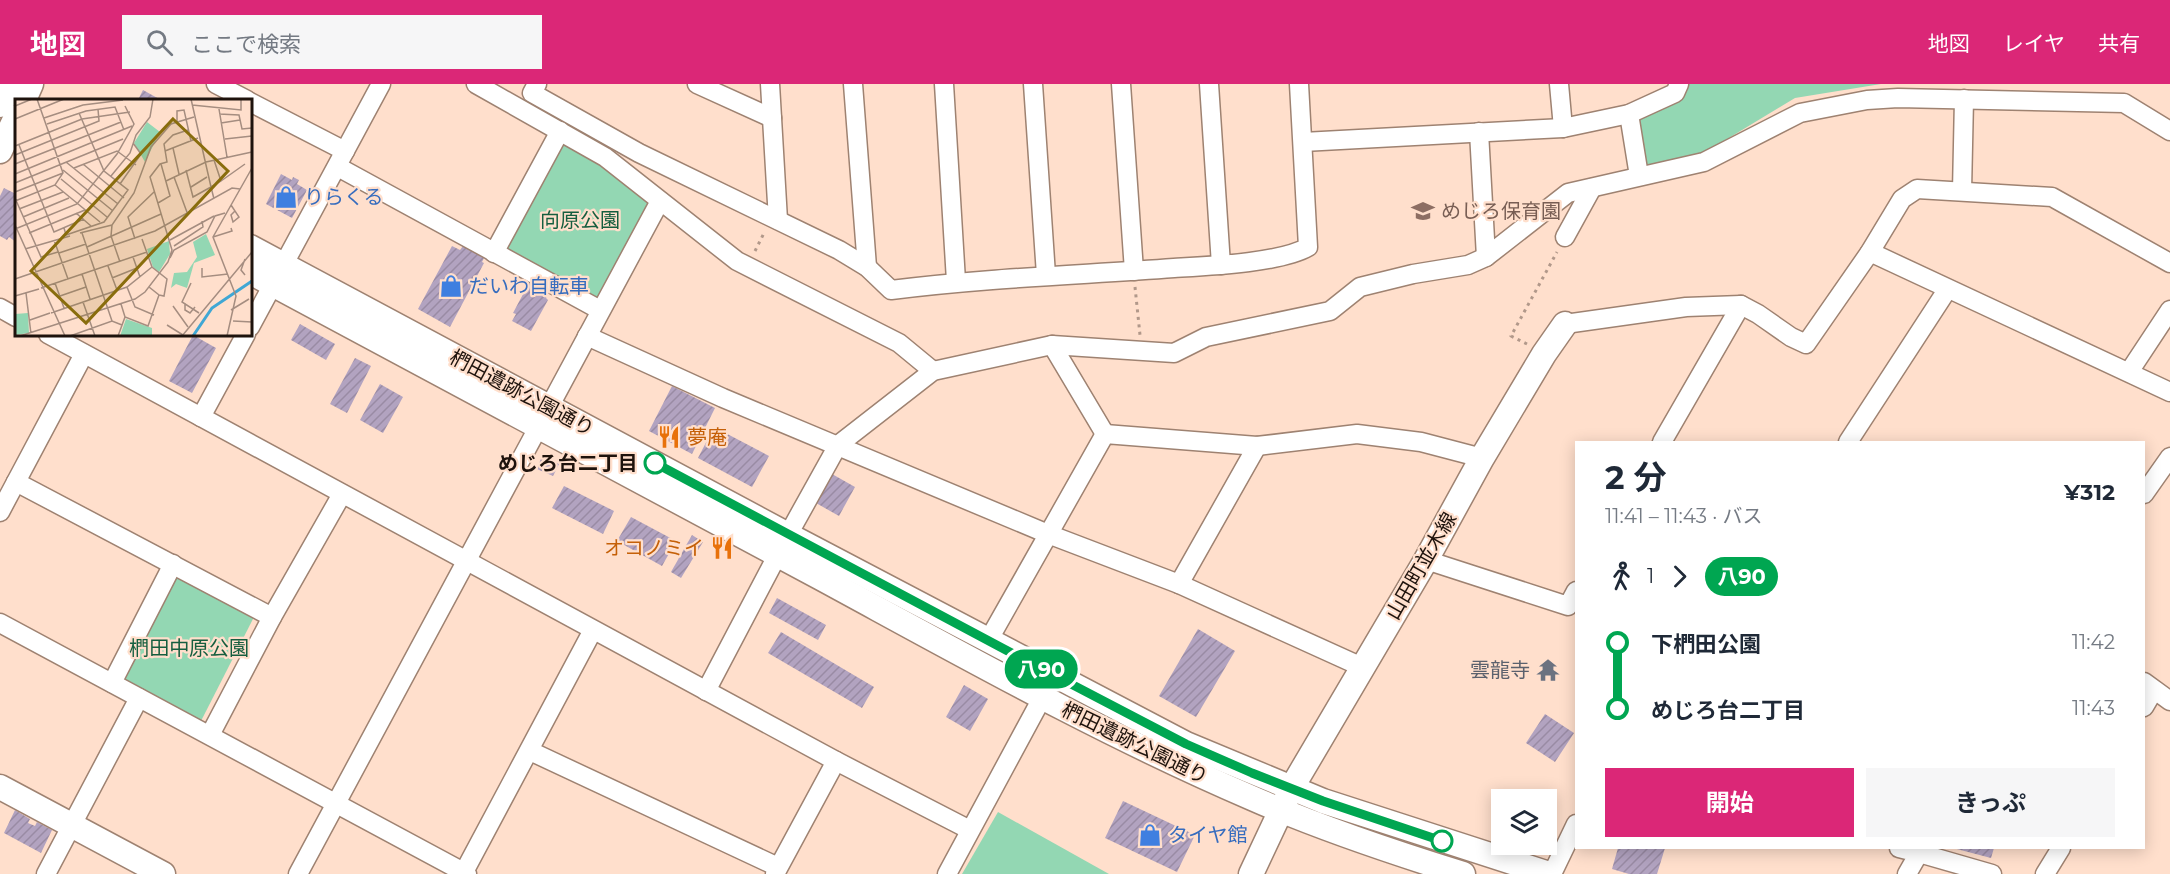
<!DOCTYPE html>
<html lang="ja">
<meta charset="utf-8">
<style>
body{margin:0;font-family:Montserrat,"Noto Sans JP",sans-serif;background:#f6f6f7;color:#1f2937;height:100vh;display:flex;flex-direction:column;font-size:22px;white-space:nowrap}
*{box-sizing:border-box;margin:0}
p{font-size:20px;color:#747a83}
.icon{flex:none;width:33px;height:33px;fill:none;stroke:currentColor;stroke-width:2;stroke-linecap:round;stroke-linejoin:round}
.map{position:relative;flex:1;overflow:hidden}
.drawer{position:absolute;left:1575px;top:357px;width:570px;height:408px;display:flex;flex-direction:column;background:#fff;border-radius:0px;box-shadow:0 3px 15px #0003}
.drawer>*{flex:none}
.badge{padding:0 12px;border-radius:20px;font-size:21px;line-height:39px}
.buttons{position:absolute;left:1491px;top:705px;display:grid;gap:12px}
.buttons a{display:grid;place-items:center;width:66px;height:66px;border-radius:0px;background:#fff;box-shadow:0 3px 15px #0003;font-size:30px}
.map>.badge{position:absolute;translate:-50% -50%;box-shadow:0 0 0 3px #fff}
.legs{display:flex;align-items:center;gap:9px;height:66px;padding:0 30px;font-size:20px}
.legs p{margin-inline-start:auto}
.head{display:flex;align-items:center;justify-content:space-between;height:102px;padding:0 30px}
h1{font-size:33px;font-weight:700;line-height:45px}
.action{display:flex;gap:12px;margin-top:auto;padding:12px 30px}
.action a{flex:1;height:69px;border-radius:0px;background:#db2777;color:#fff;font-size:24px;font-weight:700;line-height:69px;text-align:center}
.action a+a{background:#f6f6f7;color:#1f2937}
ul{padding:0 30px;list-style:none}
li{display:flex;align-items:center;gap:21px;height:66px;font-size:22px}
li i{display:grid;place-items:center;width:9px;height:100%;margin:0 8px;background:currentColor}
li i::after{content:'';width:15px;height:15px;margin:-8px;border:4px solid;border-radius:50%;background:#fff}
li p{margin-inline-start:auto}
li:first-child i{background:linear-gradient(#0000 50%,currentColor 0)}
li:last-child i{background:linear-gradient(currentColor 50%,#0000 0)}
header{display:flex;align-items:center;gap:36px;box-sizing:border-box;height:84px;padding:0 30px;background:#db2777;color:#fff}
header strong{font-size:28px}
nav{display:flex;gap:33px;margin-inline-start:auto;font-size:21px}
.search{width:420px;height:54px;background:#f6f6f7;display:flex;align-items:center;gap:15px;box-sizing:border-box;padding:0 21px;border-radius:0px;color:#747a83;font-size:22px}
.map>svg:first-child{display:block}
.green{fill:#93d7b3}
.building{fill:url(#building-hatch)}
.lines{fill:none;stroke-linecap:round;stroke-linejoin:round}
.street-casing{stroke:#9e8271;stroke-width:21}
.secondary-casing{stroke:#9e8271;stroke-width:27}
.path{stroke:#b1988a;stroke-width:3;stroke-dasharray:3 4.5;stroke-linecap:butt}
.street{stroke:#fff;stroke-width:18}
.secondary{stroke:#fff;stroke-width:24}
.line-1-casing{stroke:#fff;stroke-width:14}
.line-1{stroke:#00a651;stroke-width:9}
.stop-1-dot{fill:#fff;stroke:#00a651;stroke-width:3}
.labels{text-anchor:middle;stroke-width:4.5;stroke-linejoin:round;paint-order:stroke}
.shop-label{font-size:20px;fill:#366cbe;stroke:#ffdfcc;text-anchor:start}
.education-label{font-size:20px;fill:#785e54;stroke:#ffdfcc;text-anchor:start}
.park-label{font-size:20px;fill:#165e3f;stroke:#ffdfcc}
.street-label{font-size:20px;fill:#1e130d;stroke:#ffdfcc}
.food-label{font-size:20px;fill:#c56008;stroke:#ffdfcc;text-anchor:start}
.stop-label{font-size:20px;font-weight:bold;fill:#1e130d;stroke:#ffdfcc;text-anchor:end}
.worship-label{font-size:20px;fill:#5b616d;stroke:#ffdfcc;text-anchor:end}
.inset-river{fill:none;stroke:#40a7d4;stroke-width:3}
.inset-road{fill:none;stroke:#a58d80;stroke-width:1.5}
.view{fill:#896d0d;fill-opacity:0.15;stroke:#896d0d;stroke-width:3}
.inset-edge{fill:none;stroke:#1e130d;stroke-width:3}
</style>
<header>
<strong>地図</strong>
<div class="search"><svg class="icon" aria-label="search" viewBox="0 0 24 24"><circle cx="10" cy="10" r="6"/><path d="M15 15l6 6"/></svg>ここで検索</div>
<nav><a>地図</a><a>レイヤ</a><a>共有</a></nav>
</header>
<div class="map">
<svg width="2170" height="790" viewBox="0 0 2170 790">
<defs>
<pattern id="building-hatch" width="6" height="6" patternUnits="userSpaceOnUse" patternTransform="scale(1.5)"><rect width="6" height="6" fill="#b2a3c0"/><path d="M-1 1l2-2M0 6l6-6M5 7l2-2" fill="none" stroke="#998ba4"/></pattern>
</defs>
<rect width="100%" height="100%" fill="#ffdfcc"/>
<g class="green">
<path d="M1686,0H1881L1795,14L1704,69L1644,85L1635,32Z"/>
<path d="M560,47L660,117L600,226L494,169Z"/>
<path d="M176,491L255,531L201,637L123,596Z"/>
<path d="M998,728L1109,790H962Z"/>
</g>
<g class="building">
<path d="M143,6L161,16H138Z"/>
<path d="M281,90L292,96L293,93L299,96L297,100L307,106L292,134L266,120Z"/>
<path d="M4,104L16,110V158L9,153L7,156L0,152V112Z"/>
<path d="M452,162L460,166L463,162L484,174L482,178L484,179L450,243L418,225Z"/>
<path d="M529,199L548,209L546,214L548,216L531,247L512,237L516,230L513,229Z"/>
<path d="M300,240L335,260L326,276L291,256Z"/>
<path d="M193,251L216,264L192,309L169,297Z"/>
<path d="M355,274L371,282L347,329L330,320Z"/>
<path d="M380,300L403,313L383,349L360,336Z"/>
<path d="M672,302L715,324L692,370L649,347Z"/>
<path d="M714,343L769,372L752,403L698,374Z"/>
<path d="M542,372L559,380L553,392L537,385Z"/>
<path d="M832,390L855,403L839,432L816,419Z"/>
<path d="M564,402L614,427L603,450L552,424Z"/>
<path d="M631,433L676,457L662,482L617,457Z"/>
<path d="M692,451L703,458L681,494L671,488Z"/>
<path d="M777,514L826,541L818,556L769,529Z"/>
<path d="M1198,545L1235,567L1196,633L1159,612Z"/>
<path d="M781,548L874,603L862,624L768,569Z"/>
<path d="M964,601L988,615L970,647L946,633Z"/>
<path d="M1545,630L1574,649L1555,678L1526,659Z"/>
<path d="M1123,717L1195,751L1177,788L1105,754Z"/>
<path d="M15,726L30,735L28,739L35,742L37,738L52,746L41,769L4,749Z"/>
<path d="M1618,764H1665L1657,790H1629L1612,785Z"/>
<path d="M1953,764H1994L1991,774Z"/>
</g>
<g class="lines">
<g class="street-casing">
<g id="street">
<path d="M216,0L247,16"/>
<path d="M476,0L605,73L737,177L899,259L933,287"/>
<path d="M537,0L532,9L639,69L839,166L867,183L891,206C985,194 1079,191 1174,184C1208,182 1280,179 1308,163L1299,0"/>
<path d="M697,0L772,34"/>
<path d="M770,0L778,136"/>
<path d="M853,0L867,183"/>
<path d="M944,0L956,197"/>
<path d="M1033,0L1046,191"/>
<path d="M1121,0L1134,187"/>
<path d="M1209,0L1221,181"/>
<path d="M1559,0L1563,44"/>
<path d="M250,18L345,67"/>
<path d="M1629,30L1639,92"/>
<path d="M1479,48L1486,173"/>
<path d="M1303,58L1563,44L1629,30L1675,9L1679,0"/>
<path d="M338,83L600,226"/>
<path d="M1962,107L1964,15"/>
<path d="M1565,153L1592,104"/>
<path d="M1870,168L2170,308"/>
<path d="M494,169L560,47"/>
<path d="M0,224L16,233"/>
<path d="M1565,240L1686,223L1741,221L1758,230L1791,253L1806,260L1870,168L1902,115L1917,105L2052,113L2170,179"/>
<path d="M250,243L381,0"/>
<path d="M48,250L836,677L970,746"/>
<path d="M587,252L723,314L1048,450L1179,500L1362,583"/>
<path d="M1052,261L1105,350"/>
<path d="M2129,288L2170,226"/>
<path d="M201,333L246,250"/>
<path d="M1662,358L1741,221"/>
<path d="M1848,358L1947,206"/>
<path d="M16,398L272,533"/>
<path d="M2144,410L2170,373"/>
<path d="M0,428L84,270"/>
<path d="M1426,476L1568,522L1576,507"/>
<path d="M1179,500L1257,362"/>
<path d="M0,539L467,790"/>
<path d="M988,557L1105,350L1257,362L1357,350L1421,358L1482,374"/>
<path d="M2144,598L2170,617"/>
<path d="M112,599L173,480"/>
<path d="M706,607L788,451L838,361L933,287L1052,261L1174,269L1206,253L1330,227L1360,203L1413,190L1468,181L1486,173L1568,109L1704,78L1800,29L1867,16L1898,14L2124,19L2170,47"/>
<path d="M2144,623L2154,606"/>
<path d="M210,651L272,533L342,410"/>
<path d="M530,667L778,783"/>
<path d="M1899,764L1919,769L1907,790"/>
<path d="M1922,764L1919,769L1992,790"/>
<path d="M464,788L593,546"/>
<path d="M46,790L139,614"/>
<path d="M298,790L660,117"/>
<path d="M775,790L836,677"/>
<path d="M947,790L1042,614"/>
<path d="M1552,790L1576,740"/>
<path d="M2045,790L2061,764"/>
</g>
</g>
<g class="secondary-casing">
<g id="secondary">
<path d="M24,16L31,0"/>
<path d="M0,21L10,0"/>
<path d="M0,67L16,33"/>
<path d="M250,163L788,451L1186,660L1323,717L1549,790"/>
<path d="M250,188C440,290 631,391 821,494C963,571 1103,650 1252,714C1320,744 1392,768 1463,790"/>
<path d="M0,703L163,790"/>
<path d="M1251,790L1291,705L1426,476L1482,374L1544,270L1565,240"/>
</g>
</g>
<g class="path">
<path d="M755,167L764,149"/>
<path d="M1135,203L1140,251"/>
<path d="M1527,260L1511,252L1557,168"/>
</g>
<use href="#street" class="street"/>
<use href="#secondary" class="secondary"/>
</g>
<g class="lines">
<g class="line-1-casing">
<path id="line-1" d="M655,379L1004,565L1186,660L1252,689L1323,717L1442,757"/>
</g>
<use href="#line-1" class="line-1"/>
</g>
<defs>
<g id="shop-bare" transform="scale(1.8)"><path d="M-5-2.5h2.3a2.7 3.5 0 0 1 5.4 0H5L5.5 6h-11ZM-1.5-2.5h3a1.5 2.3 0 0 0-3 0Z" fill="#3f7fe0" stroke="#ffdfcc" stroke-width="2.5" paint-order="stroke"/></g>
<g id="school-bare" transform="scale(1.8)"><path d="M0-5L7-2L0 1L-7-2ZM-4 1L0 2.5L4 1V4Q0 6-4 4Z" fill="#8d6e63" stroke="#ffdfcc" stroke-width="2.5" paint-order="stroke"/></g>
<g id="restaurant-bare" transform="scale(1.8)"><path d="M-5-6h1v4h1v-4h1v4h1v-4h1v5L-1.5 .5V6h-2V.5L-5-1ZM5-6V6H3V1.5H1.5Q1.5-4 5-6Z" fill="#e8710a" stroke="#ffdfcc" stroke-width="2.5" paint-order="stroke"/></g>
<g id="temple-bare" transform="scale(1.8)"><path d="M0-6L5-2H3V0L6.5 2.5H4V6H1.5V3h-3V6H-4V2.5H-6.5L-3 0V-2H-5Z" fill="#6b7280" stroke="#ffdfcc" stroke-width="2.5" paint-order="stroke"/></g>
</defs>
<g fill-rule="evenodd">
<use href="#shop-bare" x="286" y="113"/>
<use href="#school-bare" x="1423" y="127"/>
<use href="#shop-bare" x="451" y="202"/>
<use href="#restaurant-bare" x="669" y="353"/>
<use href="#restaurant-bare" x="722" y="464"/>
<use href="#temple-bare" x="1548" y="586"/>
<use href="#shop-bare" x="1150" y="751"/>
</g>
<g class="stop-1-dot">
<circle cx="655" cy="379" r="10"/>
<circle cx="1442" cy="757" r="10"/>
</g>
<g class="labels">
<g class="shop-label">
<text x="304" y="120">りらくる</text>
<text x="469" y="209">だいわ自転車</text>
<text x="1168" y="758">タイヤ館</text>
</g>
<g class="education-label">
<text x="1441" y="134">めじろ保育園</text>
</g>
<g class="park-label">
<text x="580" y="143">向原公園</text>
<text x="189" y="571">椚田中原公園</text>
</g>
<g class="street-label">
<text transform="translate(522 309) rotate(28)" y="7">椚田遺跡公園通り</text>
<text transform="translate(1421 482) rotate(-60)" y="7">山田町並木線</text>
<text transform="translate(1135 659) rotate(26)" y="7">椚田遺跡公園通り</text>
</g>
<g class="food-label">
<text x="687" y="360">夢庵</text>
<text x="704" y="471" text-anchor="end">オコノミイ</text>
</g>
<g class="stop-label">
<text x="638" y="386">めじろ台二丁目</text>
</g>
<g class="worship-label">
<text x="1530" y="593">雲龍寺</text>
</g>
</g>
<g transform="translate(15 15)">
<rect width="237" height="237" fill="#ffdfcc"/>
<path d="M191,135L200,156L179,164L172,189L161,185L156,189L159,174L172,173L182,158L178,143Z" fill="#93d7b3"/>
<path d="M132,23L145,33L130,63L119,44ZM154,142L155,155L144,173L138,168L132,150ZM13,214L14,234L0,236V215ZM111,220L137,229V237H105Z" fill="#93d7b3"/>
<path class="inset-river" d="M178,237L197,209L237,182"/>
<path class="inset-road" d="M176,0L196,88L206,82L199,61M177,6L226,11V0M0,7L17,0M204,10L212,58M204,15L224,16L227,30L237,29M29,19L68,6L108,1M0,20L49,0M162,23V12L169,11L176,42M206,24L225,21M32,25L71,12L100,8L109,31M210,40L237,37M4,46L39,133L69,120M0,47L67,20L115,13M158,49L164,75M150,52L183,39M0,56L84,22L83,10M51,63L103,105M0,65L106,23M68,65L109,99M59,69L102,52L121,66M48,71L98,112M171,71L178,98L196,88L199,100M0,75L117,27M96,77L115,54L121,36L135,18L138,0M159,78L173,116M46,80L92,118M151,82L191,63L237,53M206,82L230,65M0,84L108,40M105,85L126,55L118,44M40,86L85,123M176,88L192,78M0,93L48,74M0,99L26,158L43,153M0,102L40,86L48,74L22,0M143,104L155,97L146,65M216,106L224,118L218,123L216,116L220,112M4,110L48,93M61,114L76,127M8,118L54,99M0,126L50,237M49,129L51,136L89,123L113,91L89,72L64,14M0,130L62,105L102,55L119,25L110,7M14,134L70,111M65,134L97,126M67,134L97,222M198,138L217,132L216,129M120,140L113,118L139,93M127,140L137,168L152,180L149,197L144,196M39,141L53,180M155,141L199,117M159,147L188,128L187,122M72,148L146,115M10,150L55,137M44,154L71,145M118,158L125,178M155,159L159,151L192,133L200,117L210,114M105,163L96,137L97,126L119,94L136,48L156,25L179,18M93,167L102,191M187,169V178L213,175M67,175L75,200M230,176L226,171L230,160M97,179L122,169M0,180L140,132L217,89L225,90M40,184L49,209M176,184L167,203L184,214M112,188L120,208L139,216M26,189L132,153M11,194L16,235M0,197L24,190M45,197L71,188M68,203L80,237M170,204V211L175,214L180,208M106,205L110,218L133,227L144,196L134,188M158,207L173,228M216,211L234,200M36,214L112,188L137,168M15,221L35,214M218,222L237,223M152,226L168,236M5,237L120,200L130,193L153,163L157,151L135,78L145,65L152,63L149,45L158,36L173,31M55,237L97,222L107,226M103,237L110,218M167,237L237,153M212,237L221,197L198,138L237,69"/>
<path class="view" d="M158,20L213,72L71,224L16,172Z"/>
<rect width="237" height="237" class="inset-edge"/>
</g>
</svg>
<div class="buttons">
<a><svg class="icon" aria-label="layers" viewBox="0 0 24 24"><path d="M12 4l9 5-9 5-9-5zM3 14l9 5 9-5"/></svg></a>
</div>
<b class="badge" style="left:1041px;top:585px;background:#00a651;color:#fff">八90</b>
<section class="drawer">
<div class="head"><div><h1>2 分</h1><p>11:41 – 11:43 · バス</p></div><b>¥312</b></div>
<div class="legs"><svg class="icon" aria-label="walk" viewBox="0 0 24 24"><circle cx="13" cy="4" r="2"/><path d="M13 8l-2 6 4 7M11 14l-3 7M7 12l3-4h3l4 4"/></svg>1<svg class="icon" aria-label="forward" viewBox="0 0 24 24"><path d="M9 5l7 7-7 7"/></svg><b class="badge" style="background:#00a651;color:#fff">八90</b></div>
<ul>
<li><i style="color:#00a651"></i><b>下椚田公園</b><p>11:42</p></li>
<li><i style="color:#00a651"></i><b>めじろ台二丁目</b><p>11:43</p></li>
</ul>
<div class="action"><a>開始</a><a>きっぷ</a></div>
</section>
</div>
